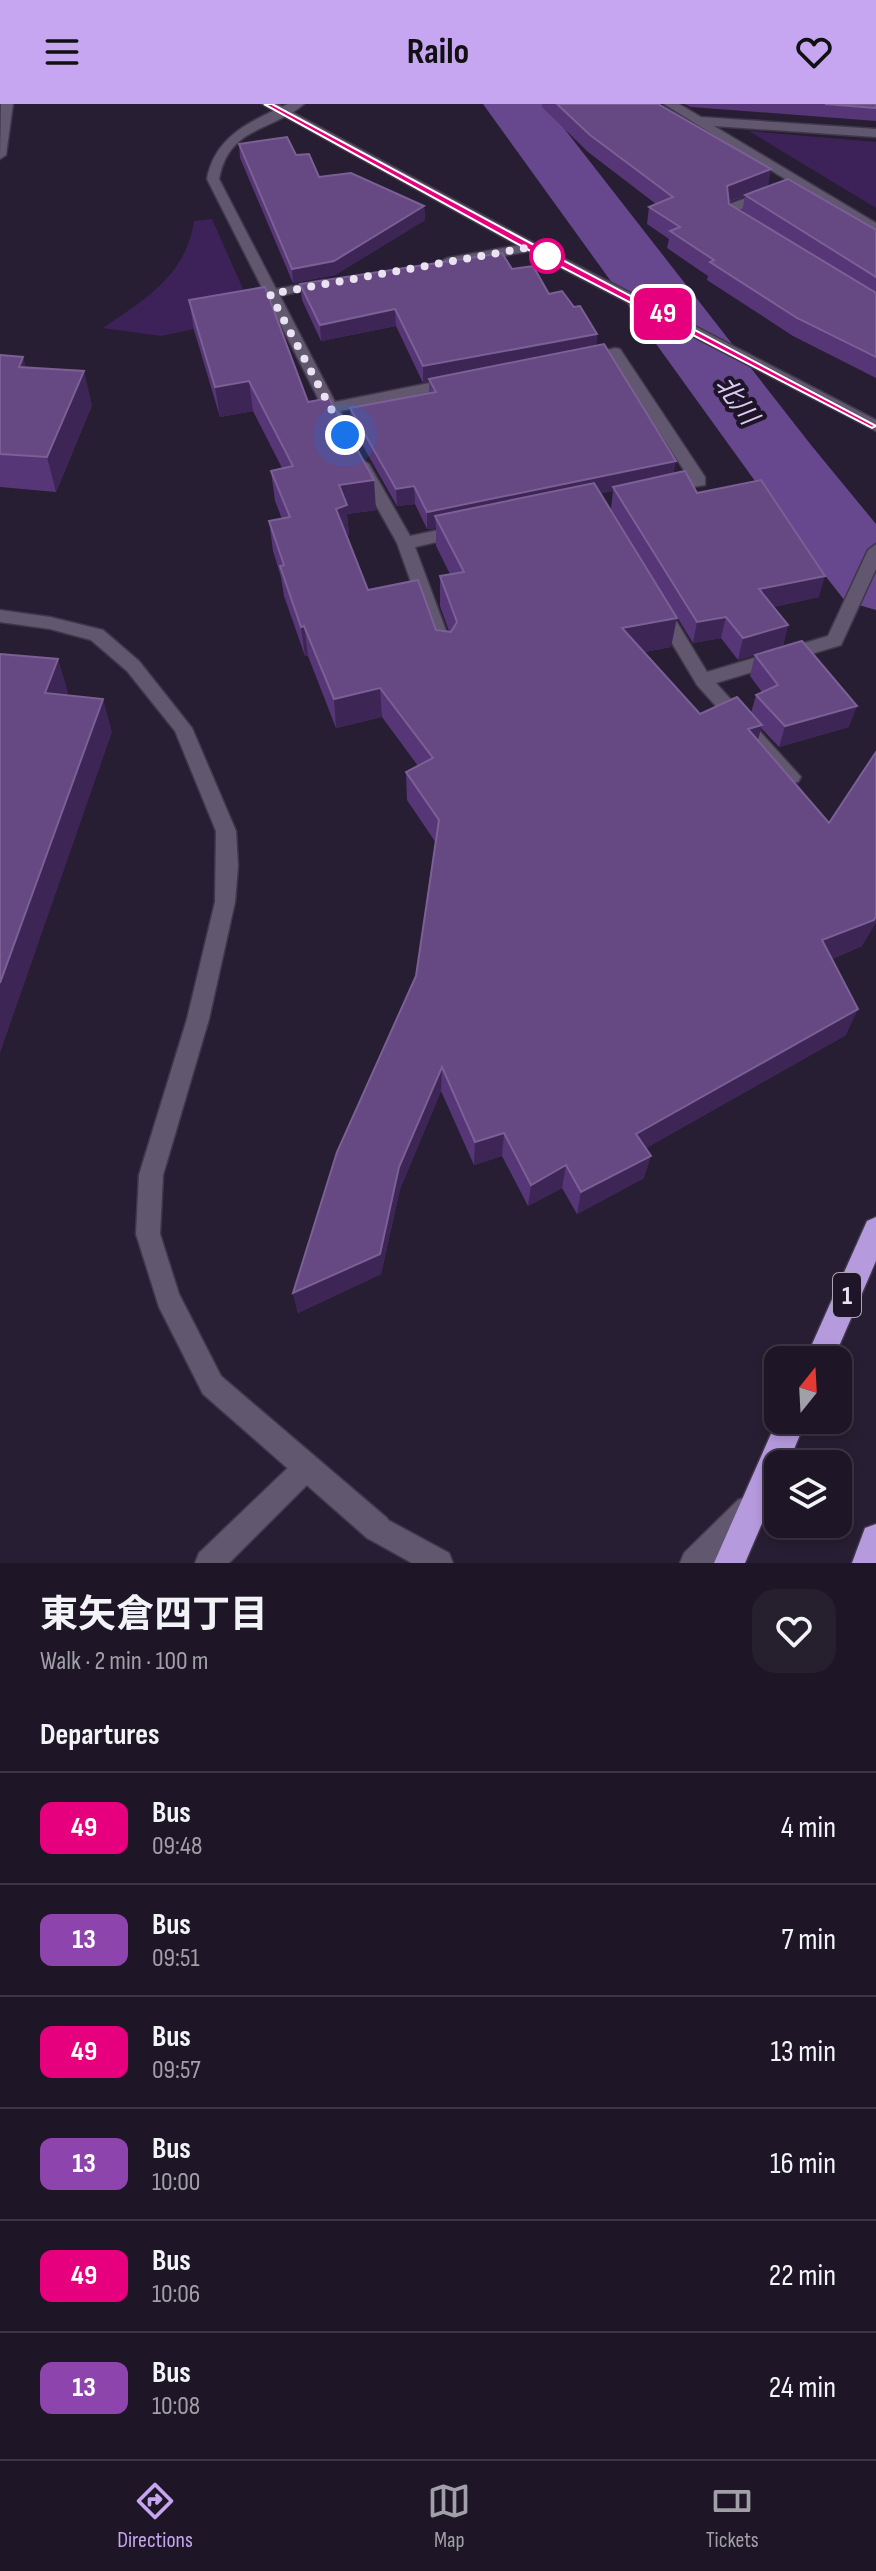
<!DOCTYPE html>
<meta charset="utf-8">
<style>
body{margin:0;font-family:"Sofia Sans Condensed","Noto Sans JP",sans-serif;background:#261f2e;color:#f1f3f6;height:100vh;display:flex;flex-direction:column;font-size:30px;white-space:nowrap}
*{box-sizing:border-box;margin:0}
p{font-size:26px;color:#a19fa7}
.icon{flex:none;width:44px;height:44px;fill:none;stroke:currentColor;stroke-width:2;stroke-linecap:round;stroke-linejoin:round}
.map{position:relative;height:1459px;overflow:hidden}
.side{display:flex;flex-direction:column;background:#1e1626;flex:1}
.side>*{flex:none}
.badge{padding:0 16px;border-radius:12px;font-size:28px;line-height:52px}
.needle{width:52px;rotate:18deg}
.controls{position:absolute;left:764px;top:1242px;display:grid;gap:16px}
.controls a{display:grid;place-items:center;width:88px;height:88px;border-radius:16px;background:#1e1626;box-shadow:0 4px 12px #0003,0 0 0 2px #3c3543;font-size:40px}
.you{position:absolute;width:40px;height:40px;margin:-20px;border:6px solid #fff;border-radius:50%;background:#1a73e8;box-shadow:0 0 0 12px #1a73e833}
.map>.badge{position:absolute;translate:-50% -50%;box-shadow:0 0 0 4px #fff}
h2{padding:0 40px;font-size:30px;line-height:72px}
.round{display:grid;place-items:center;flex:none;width:84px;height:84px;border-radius:24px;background:#261f2e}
.summary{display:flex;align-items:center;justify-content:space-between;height:136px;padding:0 40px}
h1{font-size:38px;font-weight:700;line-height:60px}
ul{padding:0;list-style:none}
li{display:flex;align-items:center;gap:24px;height:112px;padding:0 40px;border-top:2px solid #3c3543}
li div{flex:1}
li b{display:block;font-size:30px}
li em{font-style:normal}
li .badge{min-width:88px;font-weight:700;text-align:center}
header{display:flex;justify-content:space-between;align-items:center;height:104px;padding:0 40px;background:#c6a6f0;color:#111;font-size:36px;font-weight:700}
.menu{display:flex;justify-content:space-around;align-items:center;height:112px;border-top:2px solid #3c3543;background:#1e1626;font-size:22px;color:#a19fa7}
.menu a{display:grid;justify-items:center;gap:4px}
.menu .on{color:#c6a6f0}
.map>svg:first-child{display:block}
.green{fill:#3c2258}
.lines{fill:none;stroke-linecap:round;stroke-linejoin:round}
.river{fill:#67478d;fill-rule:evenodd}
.minor-casing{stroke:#40384a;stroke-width:3}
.tertiary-casing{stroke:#40384a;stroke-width:3}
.trunk-casing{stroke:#40384a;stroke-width:3}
.minor{fill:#61576f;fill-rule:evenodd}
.tertiary{fill:#61576f;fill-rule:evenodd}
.trunk{fill:#b69ade;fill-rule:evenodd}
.wall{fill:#563676;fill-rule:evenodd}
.shaded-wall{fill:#3d2556}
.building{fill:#664883;stroke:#7a6095;stroke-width:2}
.line{fill:#e6007e;stroke:#fff;stroke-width:2}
.walk{stroke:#e8e2f1;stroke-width:8;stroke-dasharray:0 14.4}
.stop-dot{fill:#fff;stroke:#e6007e;stroke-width:4}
.labels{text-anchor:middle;stroke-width:8;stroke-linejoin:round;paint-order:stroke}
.far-water-label{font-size:26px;font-style:italic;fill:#dbcaf2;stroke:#1e1529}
.shield{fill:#1e1529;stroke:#aba4b5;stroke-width:2}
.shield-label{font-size:26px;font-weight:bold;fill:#e8e2f1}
</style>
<header><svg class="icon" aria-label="menu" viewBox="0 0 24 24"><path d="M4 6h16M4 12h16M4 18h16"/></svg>Railo<svg class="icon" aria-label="heart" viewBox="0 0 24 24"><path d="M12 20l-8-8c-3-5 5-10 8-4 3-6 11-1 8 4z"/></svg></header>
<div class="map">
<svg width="876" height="1459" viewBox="0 0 876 1459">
<rect width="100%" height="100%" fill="#281e33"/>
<g class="green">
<path d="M749,27L876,38V104Z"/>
<path d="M212,115L255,212L161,232L103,224C146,195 186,171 194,117Z"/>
</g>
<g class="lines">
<path class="river" d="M483,0H545L811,341L876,420V506L845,497L799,438Z"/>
<g class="minor-casing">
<g id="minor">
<path d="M288,0H304C271,28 229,22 219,75L276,185L325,176L332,180L280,192L335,298L454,274L459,276V282L340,307L346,318L344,321L338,323L330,318L207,75C215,31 252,17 288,0Z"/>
<path d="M664,0H679L701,13L876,25V33L714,22L876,119V129L799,84L739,106V110L753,118V124H743L728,115L727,101L790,78Z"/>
<path d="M531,139L536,140V146L447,162L440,158L447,154Z"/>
<path d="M615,244L620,245L705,373V381L661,388V380L689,374L611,253L583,258L576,254Z"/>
<path d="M361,355L369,360L410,432L462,421L470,427L468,431L415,443L454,548L451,553L445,555L436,548L397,439L353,360Z"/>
<path d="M876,440V465L841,541L716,579L801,673L798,678H784L697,581L651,504L654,500H666L707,568L828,532L868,446Z"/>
<path d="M306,1351L315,1355L319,1364L315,1373L229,1459H195L199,1449L297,1355Z"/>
<path d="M748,1392L758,1396L762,1406L758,1416L714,1459H680L684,1449L738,1396Z"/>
<path d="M377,1410L449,1449L453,1459H412L367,1434L363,1424L367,1414Z"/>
</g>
</g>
<g class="tertiary-casing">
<g id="tertiary">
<path d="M1,0H13L6,51L0,55Z"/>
<path d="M262,0H277L536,140L876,316V327L526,146Z"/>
<path d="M0,506L50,513L103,526L139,557L192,624L236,727L238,762L235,798L209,915L163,1071L160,1130L179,1190L221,1272L387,1414L391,1424L387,1434L377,1438L367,1434L203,1290L159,1203L136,1130L139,1071L187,915L215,798L216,727L175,627L127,567L91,536L50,525L0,518Z"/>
</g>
</g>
<g class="trunk-casing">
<g id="trunk">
<path d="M876,1113V1157L833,1256H805L867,1117Z"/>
<path d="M778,1314L806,1316L788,1360H778V1382L745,1459H714Z"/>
<path d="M876,1420V1459H852L865,1424Z"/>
</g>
</g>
<use href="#minor" class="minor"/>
<use href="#tertiary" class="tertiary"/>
<use href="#trunk" class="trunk"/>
</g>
<g class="wall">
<path d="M542,0H662L660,1L768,82L876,126V274L793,232L707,176L708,172L667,144L669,135L647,120L649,103L656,100L588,48L542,3ZM745,92L742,108L729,100V98Z"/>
<path d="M684,0H876V17L691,3Z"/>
<path d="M239,40L296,51L319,73L424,102L425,116L335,171L293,179L240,54Z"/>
<path d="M512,165L549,190L597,230L596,242L674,370L697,389L819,493L773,503L788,521L783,542L849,623L779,643L761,624L758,636L862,842L832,855L846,931L646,1044L644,1074L577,1110L562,1084L528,1102L502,1052L474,1061L441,987L400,1085L381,1170L298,1209L293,1189L416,872L436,739L407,696L406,668L418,662L382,613L336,624L308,552H305L284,492L281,473L273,447L269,417L282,415L275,397L271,367L282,364L253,307L220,313L194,226L189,196L308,298L376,406L347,410L349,431H347L368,486L436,526L449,527L440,502V472L450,470L436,442V424L427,425L415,400L397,402L351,321L350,304L429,289V277L423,279L396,222L321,237L302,196L300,180ZM613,387L611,405L693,539L721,534L738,556L771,546L755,551L750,572L762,588L756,591L751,609L700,610L644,548L671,543L600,389Z"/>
<path d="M0,251L26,263L92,301L56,388L0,383Z"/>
</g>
<g class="shaded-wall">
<path d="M771,65L768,83L724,99L727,82Z"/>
<path d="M424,102L425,116L335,171L293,179L292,165Z"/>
<path d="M395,205L396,222L321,237L320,221Z"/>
<path d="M597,230L595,247L429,275V277L423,279V262Z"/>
<path d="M23,253L33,287L19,263Z"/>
<path d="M84,267L92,301L56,388L47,353Z"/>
<path d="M249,277L253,307L220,313L215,283Z"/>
<path d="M676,357L673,374L613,383V387L441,423L435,412L436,424L427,425V408Z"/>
<path d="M374,376L376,406L347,410L349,431L339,435L336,405L339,381Z"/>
<path d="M414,382L415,400L397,402L396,385Z"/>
<path d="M825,472L819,493L753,507L759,485Z"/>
<path d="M726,513L721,534L693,539L697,518Z"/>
<path d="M677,514L671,543L618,553L622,524Z"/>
<path d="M788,521L783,542L738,556L743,534Z"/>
<path d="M304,522L308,552H305L301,523Z"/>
<path d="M58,555L68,588L56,622L45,589Z"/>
<path d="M380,584L382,613L336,624L334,595Z"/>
<path d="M103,595L112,628L0,949V879Z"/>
<path d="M857,602L849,623L779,643L785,622Z"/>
<path d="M762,621L754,649L748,625Z"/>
<path d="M876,812V819L862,842L812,863L822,836Z"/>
<path d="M858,905L846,931L630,1053L636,1030Z"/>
<path d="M442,963L441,987L400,1085L381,1170L298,1209L293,1189L399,1063Z"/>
<path d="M504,1029L502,1052L474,1061L475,1038Z"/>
<path d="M651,1052L644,1074L577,1110L581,1088Z"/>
<path d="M566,1061L562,1084L528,1102L531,1081Z"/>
</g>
<g class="building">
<path d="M557,0H658L771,65L727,82L729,100L876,189V253L797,214L710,158L714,156L670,127L680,123L649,103L673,93L590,31Z"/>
<path d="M825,0H876V4Z"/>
<path d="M287,33L296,51L309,50L319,73L351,69L424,102L334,157L292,165L239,40Z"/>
<path d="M788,75L876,126V173L745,91Z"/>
<path d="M502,149L512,165L533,162L549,190L562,187L574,203L580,202L597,230L423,262L395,205L320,221L300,180Z"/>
<path d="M265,183L308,298L329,294L374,376L339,381L347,401L336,405L368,486L418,476L436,526L451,528L457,518L440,472L464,468L435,412L594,379L677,514L622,524L700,610L737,593L762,621L748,625L829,719L876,648V812L874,816L822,836L858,905L636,1030L651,1052L581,1088L566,1061L531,1081L504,1029L475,1038L442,963L399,1063L380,1150L293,1189L337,1048L416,872L439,716L406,668L433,654L380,584L334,595L304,522L301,523L280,462L284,461L269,417L290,413L271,367L293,362L249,277L215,283L189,196Z"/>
<path d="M604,240L676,357L427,408L414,382L396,385L350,304L436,288L429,275Z"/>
<path d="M0,251L23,253L19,263L84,267L47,353L0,350Z"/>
<path d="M685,367L697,389L761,376L825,472L759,485L788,521L743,534L726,513L697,518L613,383Z"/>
<path d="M802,537L857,602L785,622L756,591L778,581L755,551Z"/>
<path d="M0,550L58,555L45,589L103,595L0,879Z"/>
</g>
<path class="line" d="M264,0H272L534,141L876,322L872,324L527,145Z"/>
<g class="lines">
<path class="walk" d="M345,331L270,190L531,143L557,157L547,152"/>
</g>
<circle class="stop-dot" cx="547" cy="152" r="16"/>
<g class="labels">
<g class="far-water-label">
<text transform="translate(737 296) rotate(54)" y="9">北川</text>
</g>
<rect class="shield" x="833" y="1169" width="28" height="44" rx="6"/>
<g class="shield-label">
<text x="847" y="1200">1</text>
</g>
</g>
</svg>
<div class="controls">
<a><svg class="needle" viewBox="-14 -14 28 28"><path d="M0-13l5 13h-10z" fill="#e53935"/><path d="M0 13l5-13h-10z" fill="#a19fa7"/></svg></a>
<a><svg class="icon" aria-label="layers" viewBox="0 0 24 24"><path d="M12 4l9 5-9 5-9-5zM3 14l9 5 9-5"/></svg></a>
</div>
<div class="you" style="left:345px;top:331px"></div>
<b class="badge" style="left:663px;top:210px;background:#e6007e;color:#fff">49</b>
</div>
<section class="side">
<div class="summary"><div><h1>東矢倉四丁目</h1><p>Walk · 2 min · 100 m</p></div><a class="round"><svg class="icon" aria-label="heart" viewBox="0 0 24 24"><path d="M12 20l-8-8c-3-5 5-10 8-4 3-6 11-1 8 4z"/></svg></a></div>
<h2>Departures</h2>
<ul>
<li><span class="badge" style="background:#e6007e;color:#fff">49</span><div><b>Bus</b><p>09:48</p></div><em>4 min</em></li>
<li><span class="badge" style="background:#8e44ad;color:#fff">13</span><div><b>Bus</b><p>09:51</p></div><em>7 min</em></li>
<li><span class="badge" style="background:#e6007e;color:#fff">49</span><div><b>Bus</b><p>09:57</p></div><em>13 min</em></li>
<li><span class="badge" style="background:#8e44ad;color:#fff">13</span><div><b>Bus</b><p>10:00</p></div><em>16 min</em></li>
<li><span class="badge" style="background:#e6007e;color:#fff">49</span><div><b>Bus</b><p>10:06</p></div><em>22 min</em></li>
<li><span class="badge" style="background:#8e44ad;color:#fff">13</span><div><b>Bus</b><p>10:08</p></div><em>24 min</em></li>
</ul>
</section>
<nav class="menu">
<a class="on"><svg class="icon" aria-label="directions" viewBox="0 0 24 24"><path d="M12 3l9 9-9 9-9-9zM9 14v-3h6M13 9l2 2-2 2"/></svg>Directions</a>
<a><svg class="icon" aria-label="map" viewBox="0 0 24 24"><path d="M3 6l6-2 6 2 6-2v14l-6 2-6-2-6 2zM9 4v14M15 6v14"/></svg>Map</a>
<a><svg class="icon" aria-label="tickets" viewBox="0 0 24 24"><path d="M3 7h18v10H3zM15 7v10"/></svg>Tickets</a>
</nav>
